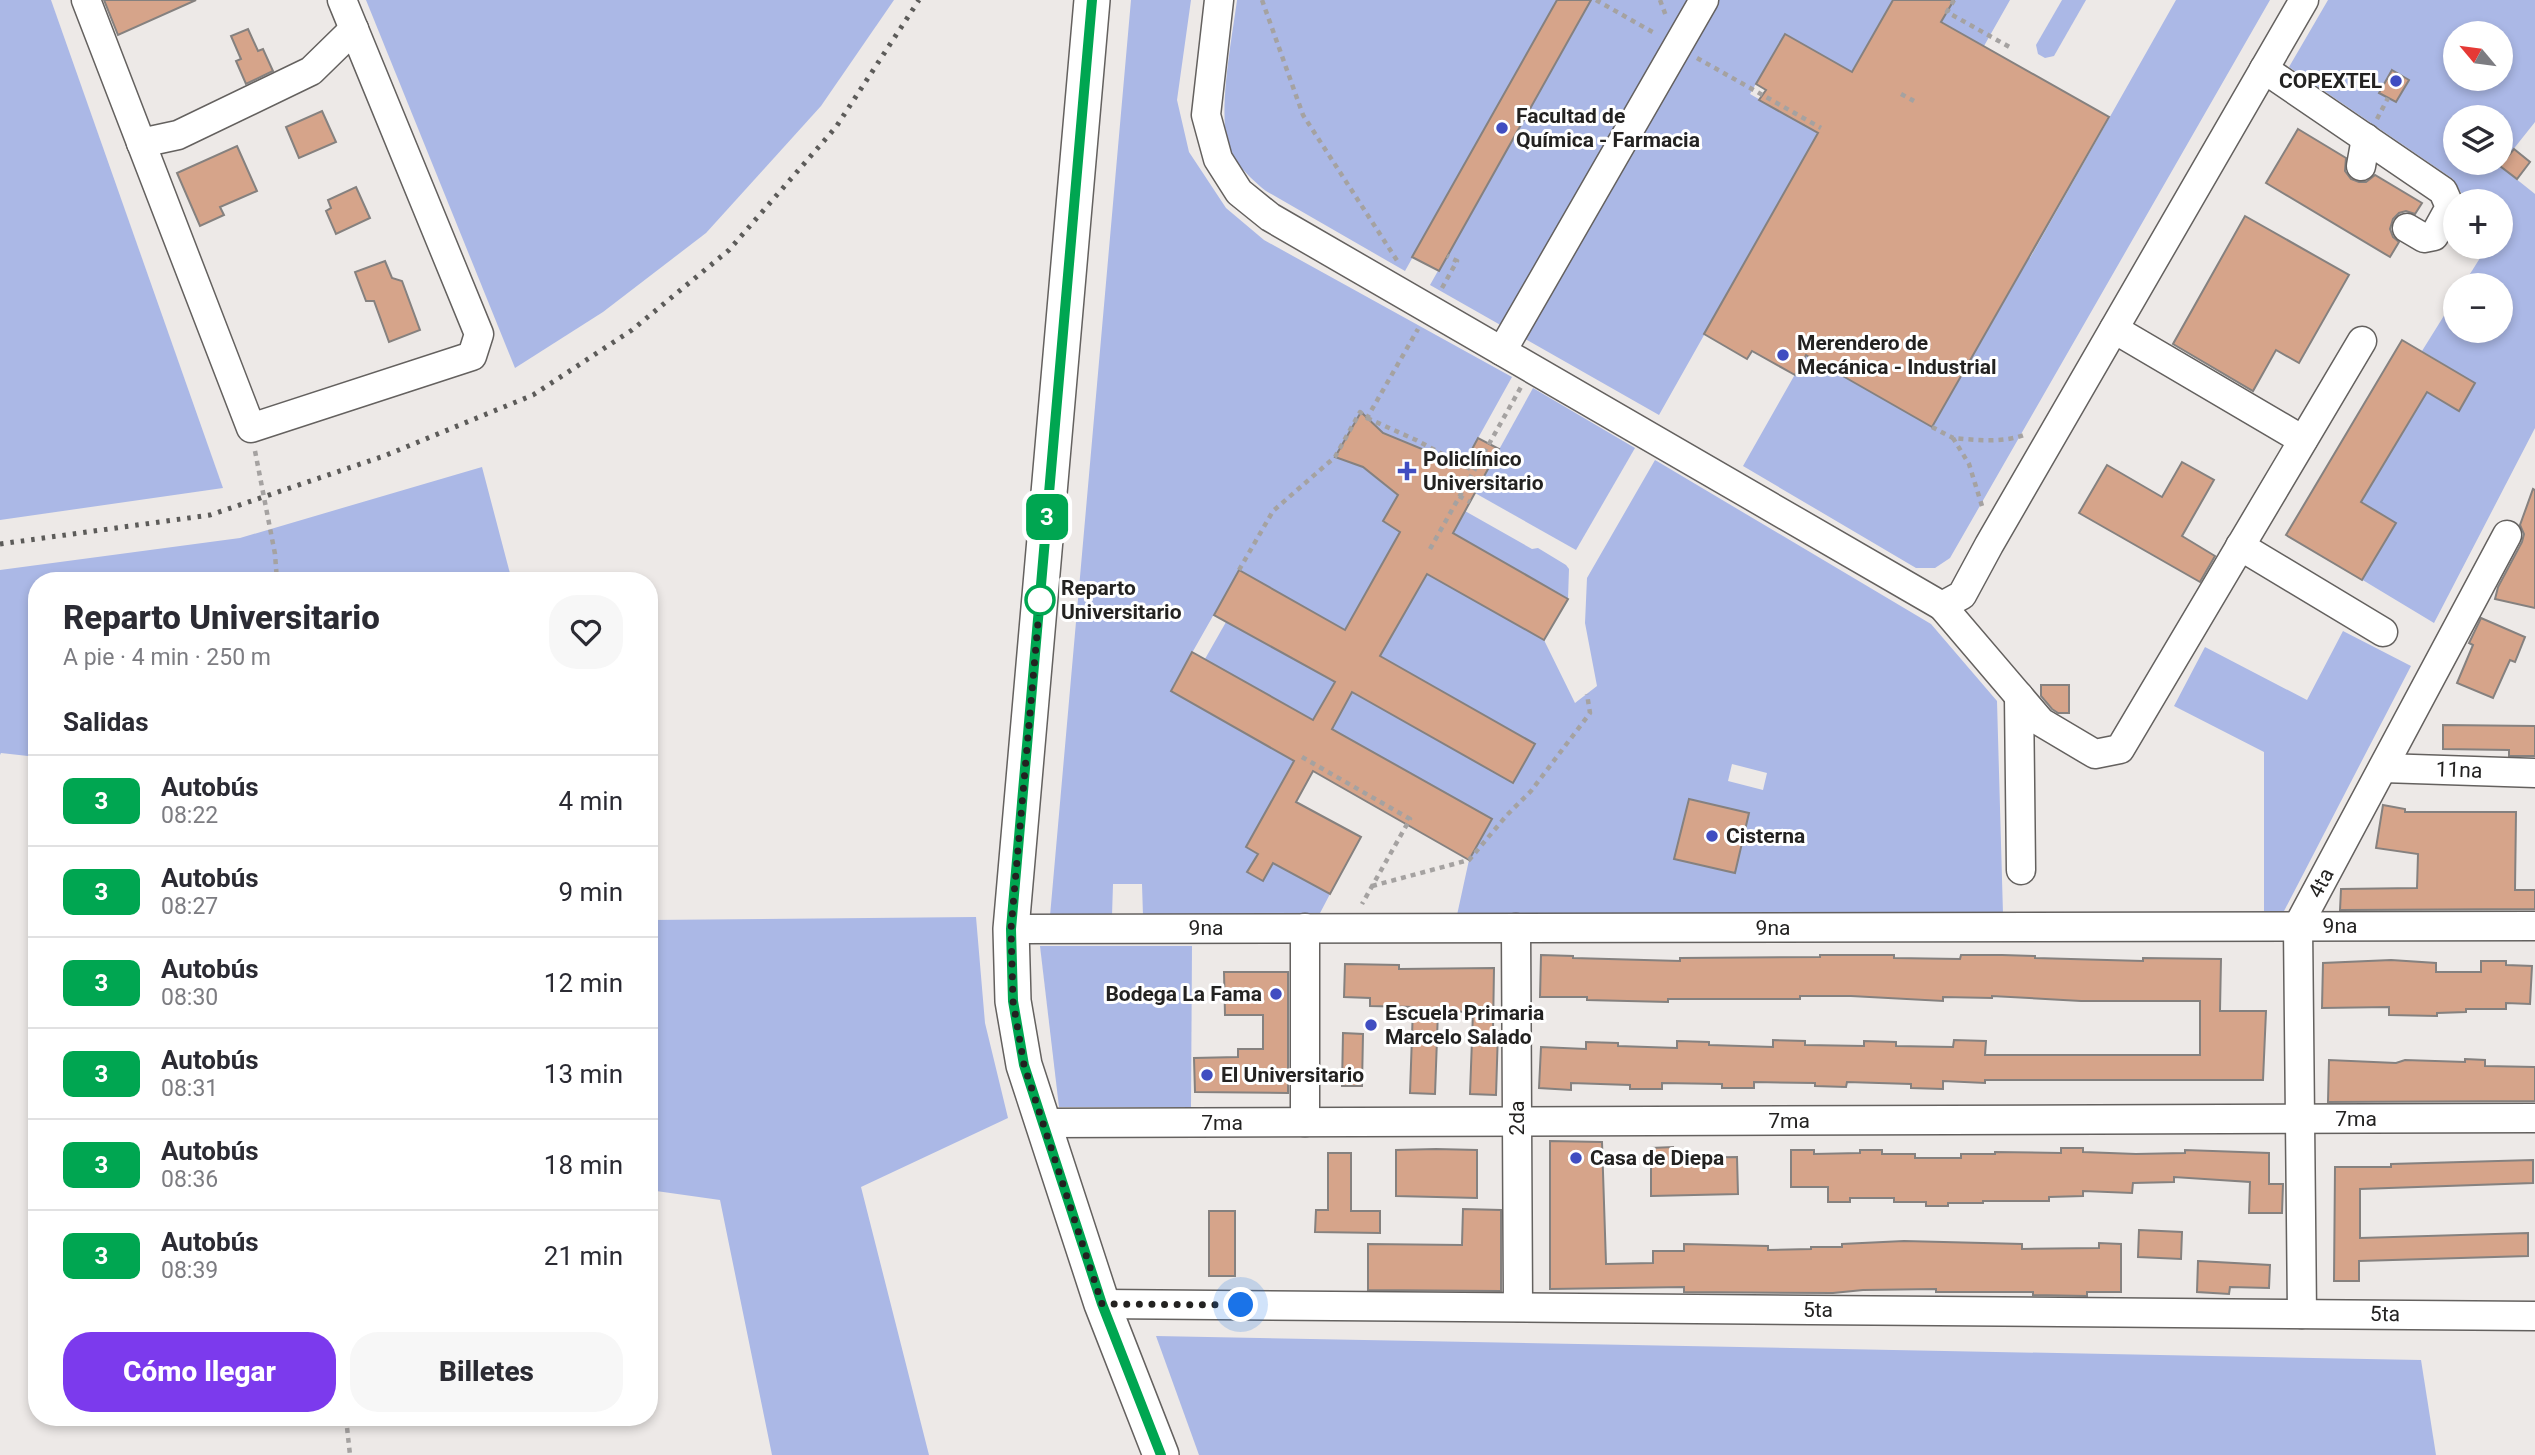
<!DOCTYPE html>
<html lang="es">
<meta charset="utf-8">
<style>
body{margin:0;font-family:Roboto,sans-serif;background:#f7f7f7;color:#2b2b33;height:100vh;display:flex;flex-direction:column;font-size:26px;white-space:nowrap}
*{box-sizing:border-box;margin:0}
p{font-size:23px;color:#7c7c81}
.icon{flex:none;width:38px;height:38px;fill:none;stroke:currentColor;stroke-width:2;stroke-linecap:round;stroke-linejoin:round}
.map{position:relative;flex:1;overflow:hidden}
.panel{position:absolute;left:28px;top:572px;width:630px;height:854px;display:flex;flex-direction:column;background:#fff;border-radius:28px;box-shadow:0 4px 10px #0003}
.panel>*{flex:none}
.badge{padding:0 14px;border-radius:10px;font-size:24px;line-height:46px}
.needle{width:46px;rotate:299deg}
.buttons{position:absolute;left:2443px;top:21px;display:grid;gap:14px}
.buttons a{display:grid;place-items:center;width:70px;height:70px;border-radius:50%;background:#fff;box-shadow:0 4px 10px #0003;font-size:35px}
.you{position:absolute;width:35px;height:35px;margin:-18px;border:5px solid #fff;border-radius:50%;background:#1a73e8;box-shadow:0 0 0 10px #1a73e833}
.map>.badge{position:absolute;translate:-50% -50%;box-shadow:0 0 0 4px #fff}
h2{padding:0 35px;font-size:26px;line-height:63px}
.round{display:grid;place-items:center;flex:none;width:74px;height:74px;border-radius:28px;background:#f7f7f7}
.headline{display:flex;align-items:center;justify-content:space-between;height:119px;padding:0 35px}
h1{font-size:33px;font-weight:800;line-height:52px}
.action{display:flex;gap:14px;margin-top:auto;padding:14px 35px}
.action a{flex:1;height:80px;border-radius:28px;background:#7c3aed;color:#fff;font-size:28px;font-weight:800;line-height:80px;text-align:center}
.action a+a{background:#f7f7f7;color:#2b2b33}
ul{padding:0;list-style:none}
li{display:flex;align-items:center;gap:21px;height:91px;padding:0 35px;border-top:2px solid #e1e1e2}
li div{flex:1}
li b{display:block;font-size:26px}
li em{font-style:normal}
li .badge{min-width:77px;font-weight:700;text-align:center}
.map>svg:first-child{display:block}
.green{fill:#abb8e6;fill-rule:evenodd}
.building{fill:#d6a48a;stroke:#85817f;stroke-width:2}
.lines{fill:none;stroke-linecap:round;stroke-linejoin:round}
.minor-casing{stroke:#64615f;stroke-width:31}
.major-casing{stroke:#64615f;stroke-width:38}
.path{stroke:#a5a2a1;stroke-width:4.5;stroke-dasharray:5 5;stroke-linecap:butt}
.minor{stroke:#fff;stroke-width:28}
.major{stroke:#fff;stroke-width:35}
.rail{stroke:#5c5b59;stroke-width:5;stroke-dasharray:3.5 7;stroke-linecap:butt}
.line-casing{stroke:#fff;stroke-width:16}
.line{stroke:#00a651;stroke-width:10}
.walk{stroke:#232221;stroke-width:7;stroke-dasharray:0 12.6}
.poi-dot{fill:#404dc1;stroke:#fff;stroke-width:2.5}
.stop-dot{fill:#fff;stroke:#00a651;stroke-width:3.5}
.labels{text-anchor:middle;stroke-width:6;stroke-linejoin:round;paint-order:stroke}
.poi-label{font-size:21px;font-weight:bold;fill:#232221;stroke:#fff;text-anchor:start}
.stop-label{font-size:21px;font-weight:bold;fill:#232221;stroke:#fff;text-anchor:start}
.street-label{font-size:21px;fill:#232221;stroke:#fff}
</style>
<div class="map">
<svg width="2535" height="1455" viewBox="0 0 2535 1455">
<rect width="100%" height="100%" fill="#ede9e7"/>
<g class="green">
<path d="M0,0H51L223,488L0,520Z"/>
<path d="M366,0H894L821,106L706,233L603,312L515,368Z"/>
<path d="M1131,0H1191L1177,100L1189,152L1226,208L1264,240L1512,377L1462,467L1383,433L1360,413L1335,457L1363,467L1422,515L1397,538L1345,630L1239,570L1171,690L1294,761L1246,847L1258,854L1248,872L1263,881L1273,863L1330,894L1319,915L1143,916L1142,884H1113L1112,916H1050Z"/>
<path d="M1237,0H1557L1405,271L1266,191C1251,179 1231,160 1227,141C1219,105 1232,38 1237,0Z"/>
<path d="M1591,0H1893L1852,72L1785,34L1750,94L1818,133L1659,415L1430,285Z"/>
<path d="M1944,0H2010L1984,46L1917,65L1951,5Z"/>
<path d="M2062,0H2086L2054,56L2045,58L2038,54L2036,45Z"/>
<path d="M2176,0H2270L1950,558L1935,568H1916L1743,466L1806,355L1932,427L1967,366L1812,250L1979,345L2016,281L1861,162L2030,258Z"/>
<path d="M2328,0H2535V122L2500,166L2535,194V428L2434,623L2361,579L2396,523L2361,502L2427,392L2459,411L2475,383L2422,351L2455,298V331H2501V285H2463L2487,247H2501V201H2466L2453,179L2289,67ZM2455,33H2501V79H2455ZM2455,117H2501V163H2455Z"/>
<path d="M1533,388L1635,448L1576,550L1475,493Z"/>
<path d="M1655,460L1931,624L1997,701L2003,914L1457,915L1469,860L1491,819L1332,729L1352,692L1513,783L1535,744L1380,656L1427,574L1544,640L1575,703L1597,686L1585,623L1587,578ZM1732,764L1767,773L1763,790L1728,781Z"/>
<path d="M482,467L512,581H37V757L1,753L0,755V570L240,538Z"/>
<path d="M1465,511L1532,549L1538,548L1566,565L1569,569L1568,599L1453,533Z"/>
<path d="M1226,622L1335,682L1313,720L1205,659Z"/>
<path d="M2343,631L2411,666L2283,913L2264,914V752L2174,706L2205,647L2307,700Z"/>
<path d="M976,917L985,1023L1008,1118L861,1187L929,1455H772L720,1200L649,1190V920Z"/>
<path d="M1040,946H1192L1191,1107H1059Z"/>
<path d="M1156,1336L2421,1360L2436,1455H1199Z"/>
</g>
<g class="building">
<path d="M104,0H196L118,35Z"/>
<path d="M1557,0H1591L1439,271L1412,257Z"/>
<path d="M1893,0H1954L1941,22L2109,117L1932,427L1806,355L1795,375L1752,351L1747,359L1704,334L1818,133L1759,100L1766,90L1756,84L1785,34L1852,72Z"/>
<path d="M248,29L258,51L263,49L273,71L246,84L236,61L241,59L231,36Z"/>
<path d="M2392,70L2409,80L2396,102L2379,93Z"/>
<path d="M322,111L336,142L299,158L286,127Z"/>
<path d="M2298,129L2346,158L2345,171L2351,179L2359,182H2366L2375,175L2422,203L2415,214L2406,211L2399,213L2393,219L2390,229L2393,237L2399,242L2390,257L2266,183Z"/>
<path d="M237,146L257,191L220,207L224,215L200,226L177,173Z"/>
<path d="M2514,149L2530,162L2517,179L2500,166Z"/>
<path d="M356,187L370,218L336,234L326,211L331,208L328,200Z"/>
<path d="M2245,216L2349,275L2299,363L2276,350L2253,391L2173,344Z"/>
<path d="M385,261L392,278L402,281L420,330L389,342L374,301H366L355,272Z"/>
<path d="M2402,340L2475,383L2459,411L2427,392L2361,502L2396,523L2362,580L2286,535Z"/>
<path d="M1361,412L1383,433L1463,466L1478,438L1499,449L1453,533L1568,599L1544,640L1427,574L1380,656L1535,744L1513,783L1352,692L1332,729L1492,819L1469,860L1313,771L1296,802L1361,837L1330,894L1273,863L1263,881L1247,872L1258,854L1246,847L1294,761L1171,691L1192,652L1313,720L1335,682L1214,615L1239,570L1345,630L1400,532L1383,521L1398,495L1363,467L1335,457Z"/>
<path d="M2182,462L2214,480L2182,536L2215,556L2200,582L2079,513L2107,465L2162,497Z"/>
<path d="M2533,489L2535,490V608L2495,599L2498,587L2522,542L2524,534L2520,525Z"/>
<path d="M2481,618L2525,637L2515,662L2510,660L2493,698L2457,683L2473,645L2469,643Z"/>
<path d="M2041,685H2069V713H2058L2052,709L2041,696Z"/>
<path d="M2443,725L2535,726V756H2509V750L2443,749Z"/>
<path d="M1689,799L1749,813L1735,873L1674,859Z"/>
<path d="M2383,805L2405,809V812H2516L2515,890H2535V909L2340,910L2341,889L2417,888L2418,854L2376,848Z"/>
<path d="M1541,955L1573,956V958L1680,961V958L1820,957V955H1894V958L1960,959L1961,955H2002L2035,956V958L2143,961V958L2221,959L2220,1011H2266L2263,1080H1985V1083L1943,1081V1089L1911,1088V1084L1847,1082L1846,1087L1815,1086V1083L1754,1082V1088H1722V1084L1662,1083V1089H1630V1085L1571,1083V1090L1539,1088L1541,1047L1586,1049V1042L1618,1043V1046L1677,1048V1041L1709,1042V1045L1773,1047V1040L1805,1041V1045L1864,1046V1041L1896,1042V1046L1953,1047L1954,1040L1986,1041L1985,1055H2200V1001H2081L1992,996V998L1943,997V1001L1851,996H1800V999H1668V1002L1587,1000V997H1540Z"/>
<path d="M2391,960L2436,963V972H2481V961H2506V965L2532,966L2530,1004L2506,1003V1009H2466V1012L2437,1013V1016L2389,1015V1007L2322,1008L2323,963Z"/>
<path d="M1345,964L1399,965V969L1494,968L1493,1031H1498L1496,1095L1470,1094L1473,1012L1438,1011L1435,1094L1410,1093L1413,1007L1370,1006V998L1344,997Z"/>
<path d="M1224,972H1288V1093L1195,1092L1194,1058L1238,1057V1049H1263V1015H1225Z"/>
<path d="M1343,1033L1363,1034L1362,1086H1342Z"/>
<path d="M2465,1059L2485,1060V1066L2535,1067V1101L2328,1102L2329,1060L2396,1063L2405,1060L2465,1062Z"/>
<path d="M1550,1141L1602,1142L1606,1264L1653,1263V1251H1684V1244L1768,1246V1250L1811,1249V1247H1842V1244L1904,1241L2022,1244V1249L2099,1248V1243L2121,1244V1292H2087V1296L2033,1295V1292H1936V1289L1863,1290L1833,1293L1684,1292V1287L1550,1289Z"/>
<path d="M1673,1147V1158L1737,1157L1738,1194L1651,1196V1148Z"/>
<path d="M2061,1148H2083V1152L2136,1154L2185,1153V1150L2269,1153V1184H2283L2282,1213H2249L2250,1182L2174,1177V1182L2133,1183L2132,1193L2083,1191V1196L2049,1197V1201H1983V1203H1948V1206H1926V1202H1894V1198H1850V1202H1828V1187H1791V1150H1814V1154L1860,1153V1150H1882V1154H1915V1158H1961V1154H1995V1152L2061,1153Z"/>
<path d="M1436,1149L1477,1150V1198L1396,1196V1150Z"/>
<path d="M1328,1153H1351V1211H1380V1233L1315,1232L1316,1210H1328Z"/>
<path d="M2533,1160V1183L2360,1189V1238L2528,1233V1256L2359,1261V1281H2334L2335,1167H2391V1164Z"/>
<path d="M1463,1209L1501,1210V1291L1368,1290V1244L1462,1245Z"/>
<rect x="1209" y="1211" width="26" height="65"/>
<path d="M2139,1230L2182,1232L2181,1259L2138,1257Z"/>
<path d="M2198,1261L2270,1265L2269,1288L2230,1287L2229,1294L2197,1292Z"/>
</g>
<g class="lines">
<g class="minor-casing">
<g id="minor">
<path d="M86,0L251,428L472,356L479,334L342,0"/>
<path d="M1219,0L1206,115L1218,159L1239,192L1270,217L1942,606L1962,595L1989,545L2304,0"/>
<path d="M2264,69L2443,191L2450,207L2434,236L2424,238L2407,228"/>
<path d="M141,143L178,135L311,71L354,29"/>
<path d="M2361,166L2366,138"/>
<path d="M2114,329L2303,440"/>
<path d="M1502,351L1704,0"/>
<path d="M2240,546L2383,632"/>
<path d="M1942,606L2041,722L2095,754L2120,749L2362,341"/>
<path d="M2019,696L2021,870"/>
<path d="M2383,768L2535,773"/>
<path d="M1516,928L1518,1307"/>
<path d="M1011,929L2535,926"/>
<path d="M1305,1122V928"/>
<path d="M1043,1123L2535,1118"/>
<path d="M1102,1304L2535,1316"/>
<path d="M2302,1314L2298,926L2507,535"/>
</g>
</g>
<g class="major-casing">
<path id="major" d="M1092,0L1011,929L1013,1001L1024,1065L1102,1304L1161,1455"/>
</g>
<g class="path">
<path d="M1262,0L1303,115L1398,262"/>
<path d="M1596,0L1656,34"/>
<path d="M1660,0L1666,16"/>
<path d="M1954,0L1947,12L2013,49"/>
<path d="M1697,58L1821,128"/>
<path d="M1901,94L1914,101"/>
<path d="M2377,119L2388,98"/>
<path d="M1442,288L1457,261L1447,256"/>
<path d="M1367,418L1416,440L1474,471"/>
<path d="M1932,427L1953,438"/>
<path d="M255,451L275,554L277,581"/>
<path d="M1459,496L1470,502"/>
<path d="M1982,506L1969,464L1953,438C1976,440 2002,443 2024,435"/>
<path d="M1430,549L1521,387"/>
<path d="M1239,570L1273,511L1335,457L1360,412L1367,418L1418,329"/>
<path d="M1302,757L1410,819L1362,904"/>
<path d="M1372,886L1469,860L1507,815L1531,791L1590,713L1587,694"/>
<path d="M346,1418L350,1455"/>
</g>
<use href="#minor" class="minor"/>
<use href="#major" class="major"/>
<path class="rail" d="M0,544L210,515L384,456L533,395L632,330L729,250L836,127L919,0"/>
</g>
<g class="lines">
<g class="line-casing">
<path id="line" d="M1092,0L1011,929L1013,1001L1024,1065L1102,1304L1161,1455"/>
</g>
<use href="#line" class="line"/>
<path class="walk" d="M1040,600L1011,929L1013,1001L1024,1065L1102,1304L1241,1305"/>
</g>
<g class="poi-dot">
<circle cx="2396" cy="81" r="7"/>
<circle cx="1502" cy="128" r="7"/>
<circle cx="1783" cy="355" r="7"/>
<path d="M1403.5 460.5h7v7h7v7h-7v7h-7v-7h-7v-7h7z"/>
<circle cx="1712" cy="836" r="7"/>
<circle cx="1276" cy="994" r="7"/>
<circle cx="1371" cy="1025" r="7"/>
<circle cx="1207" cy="1075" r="7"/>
<circle cx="1576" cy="1158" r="7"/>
</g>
<circle class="stop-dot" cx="1040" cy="600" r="14"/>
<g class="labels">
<g class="poi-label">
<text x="2382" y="88" text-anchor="end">COPEXTEL</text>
<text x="1516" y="123">Facultad de<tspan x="1516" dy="24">Química - Farmacia</tspan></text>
<text x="1797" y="350">Merendero de<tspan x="1797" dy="24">Mecánica - Industrial</tspan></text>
<text x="1423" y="466">Policlínico<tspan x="1423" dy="24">Universitario</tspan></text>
<text x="1726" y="843">Cisterna</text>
<text x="1262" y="1001" text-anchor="end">Bodega La Fama</text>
<text x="1385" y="1020">Escuela Primaria<tspan x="1385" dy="24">Marcelo Salado</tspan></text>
<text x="1221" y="1082">El Universitario</text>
<text x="1590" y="1165">Casa de Diepa</text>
</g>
<g class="stop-label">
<text x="1061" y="595">Reparto<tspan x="1061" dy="24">Universitario</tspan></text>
</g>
<g class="street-label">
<text transform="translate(2459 770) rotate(2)" y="7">11na</text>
<text transform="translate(2321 883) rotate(-62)" y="7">4ta</text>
<text x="2340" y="933">9na</text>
<text x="1206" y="935">9na</text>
<text x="1773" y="935">9na</text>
<text transform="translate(1517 1118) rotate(-90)" y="7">2da</text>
<text x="2356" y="1126">7ma</text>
<text x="1789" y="1128">7ma</text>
<text x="1222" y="1130">7ma</text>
<text x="1818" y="1317">5ta</text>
<text transform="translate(2385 1314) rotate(1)" y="7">5ta</text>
</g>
</g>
</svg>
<div class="buttons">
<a><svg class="needle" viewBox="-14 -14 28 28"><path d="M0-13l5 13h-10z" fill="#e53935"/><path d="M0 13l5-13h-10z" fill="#7c7c81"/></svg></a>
<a><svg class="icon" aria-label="layers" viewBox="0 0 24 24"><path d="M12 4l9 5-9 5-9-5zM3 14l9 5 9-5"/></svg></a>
<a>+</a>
<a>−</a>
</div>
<div class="you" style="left:1241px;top:1305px"></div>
<b class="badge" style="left:1047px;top:517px;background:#00a651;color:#fff">3</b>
<section class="panel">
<div class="headline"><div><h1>Reparto Universitario</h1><p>A pie · 4 min · 250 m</p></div><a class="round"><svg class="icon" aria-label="heart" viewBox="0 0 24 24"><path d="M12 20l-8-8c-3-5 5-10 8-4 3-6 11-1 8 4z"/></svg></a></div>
<h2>Salidas</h2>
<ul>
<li><span class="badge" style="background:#00a651;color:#fff">3</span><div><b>Autobús</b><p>08:22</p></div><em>4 min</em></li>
<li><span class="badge" style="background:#00a651;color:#fff">3</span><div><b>Autobús</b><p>08:27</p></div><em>9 min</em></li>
<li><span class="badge" style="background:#00a651;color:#fff">3</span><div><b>Autobús</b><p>08:30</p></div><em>12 min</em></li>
<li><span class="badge" style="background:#00a651;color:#fff">3</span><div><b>Autobús</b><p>08:31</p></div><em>13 min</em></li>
<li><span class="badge" style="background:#00a651;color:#fff">3</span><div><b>Autobús</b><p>08:36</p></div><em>18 min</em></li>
<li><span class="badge" style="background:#00a651;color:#fff">3</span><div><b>Autobús</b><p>08:39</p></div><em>21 min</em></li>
</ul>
<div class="action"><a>Cómo llegar</a><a>Billetes</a></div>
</section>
</div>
